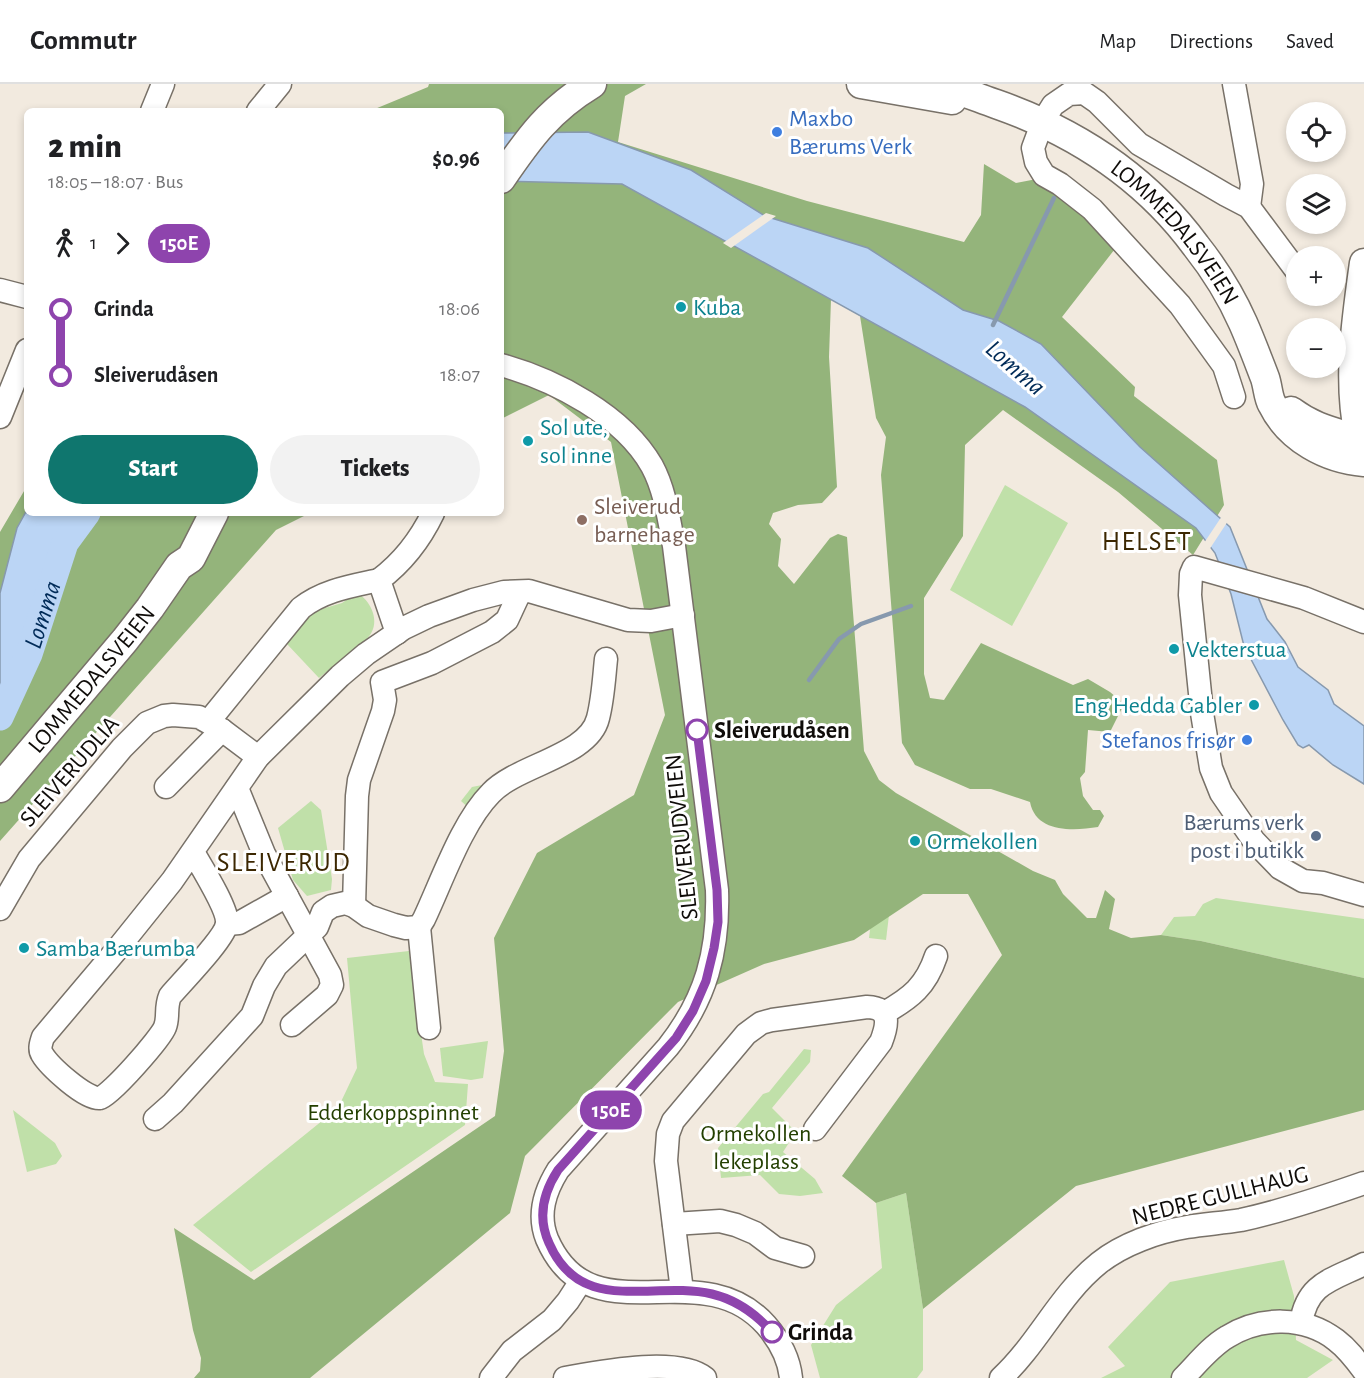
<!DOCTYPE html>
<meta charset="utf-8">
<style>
body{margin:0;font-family:"Alegreya Sans",sans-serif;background:#f2f2f2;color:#202124;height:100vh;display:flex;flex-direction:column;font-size:22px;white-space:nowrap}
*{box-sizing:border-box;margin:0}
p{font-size:20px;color:#757577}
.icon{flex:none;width:33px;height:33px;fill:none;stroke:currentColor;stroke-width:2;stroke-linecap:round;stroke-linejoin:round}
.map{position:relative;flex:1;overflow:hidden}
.panel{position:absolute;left:24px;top:24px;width:480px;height:408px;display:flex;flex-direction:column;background:#fff;border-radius:9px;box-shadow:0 3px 9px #0003}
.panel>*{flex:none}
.badge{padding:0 12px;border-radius:20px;font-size:21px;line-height:39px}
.fabs{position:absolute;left:1286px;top:18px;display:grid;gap:12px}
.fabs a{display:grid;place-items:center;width:60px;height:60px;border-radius:50%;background:#fff;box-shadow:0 3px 9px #0003;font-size:30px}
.map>.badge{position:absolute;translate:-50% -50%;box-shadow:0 0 0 3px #fff}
.legs{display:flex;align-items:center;gap:9px;height:66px;padding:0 24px;font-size:20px}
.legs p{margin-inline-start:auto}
.overview{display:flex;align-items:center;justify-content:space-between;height:102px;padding:0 24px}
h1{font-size:33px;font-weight:800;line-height:45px}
.cta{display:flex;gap:12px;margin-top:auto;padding:12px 24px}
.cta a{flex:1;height:69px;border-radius:36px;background:#0f766e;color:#fff;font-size:24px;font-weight:800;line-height:69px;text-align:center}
.cta a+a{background:#f2f2f2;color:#202124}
ul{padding:0 24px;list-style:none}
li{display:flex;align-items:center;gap:21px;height:66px;font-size:22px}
li i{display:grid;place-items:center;width:9px;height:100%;margin:0 8px;background:currentColor}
li i::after{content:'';width:15px;height:15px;margin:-8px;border:4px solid;border-radius:50%;background:#fff}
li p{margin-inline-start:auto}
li:first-child i{background:linear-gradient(#0000 50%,currentColor 0)}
li:last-child i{background:linear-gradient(currentColor 50%,#0000 0)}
header{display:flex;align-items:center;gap:36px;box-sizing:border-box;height:84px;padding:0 30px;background:#fff;border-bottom:2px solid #e0e0e0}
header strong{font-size:28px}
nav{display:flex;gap:33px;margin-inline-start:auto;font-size:21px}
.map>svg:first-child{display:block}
.green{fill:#c0e0a9}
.forest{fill:#94b47b}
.water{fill:#bbd5f5;stroke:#8799ae;stroke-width:1.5}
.pier{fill:#f2eadf}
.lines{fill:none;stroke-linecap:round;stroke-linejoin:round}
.stream{stroke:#8799ae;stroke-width:4.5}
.river{stroke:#bbd5f5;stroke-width:27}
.minor-casing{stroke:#787168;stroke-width:25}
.major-casing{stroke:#787168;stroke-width:31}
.minor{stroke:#fff;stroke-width:22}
.major{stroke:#fff;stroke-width:28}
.line-1-casing{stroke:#fff;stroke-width:14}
.line-1{stroke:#8e44ad;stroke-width:9}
.shop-dot{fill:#3f7fe0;stroke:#fff;stroke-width:2}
.culture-dot{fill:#0f9aa8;stroke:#fff;stroke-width:2}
.education-dot{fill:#8d6e63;stroke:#fff;stroke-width:2}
.stop-1-dot{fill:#fff;stroke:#8e44ad;stroke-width:3}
.service-dot{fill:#5c6f8a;stroke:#fff;stroke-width:2}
.labels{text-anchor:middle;stroke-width:6;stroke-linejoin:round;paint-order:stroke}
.shop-label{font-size:24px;fill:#366cbe;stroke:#fff;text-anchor:start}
.street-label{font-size:24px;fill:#0f0c09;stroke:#fff}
.culture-label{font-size:24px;fill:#0d838f;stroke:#fff;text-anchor:start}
.education-label{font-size:24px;fill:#785e54;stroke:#fff;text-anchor:start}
.stop-label{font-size:24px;font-weight:bold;fill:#0f0c09;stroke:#fff;text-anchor:start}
.service-label{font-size:24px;fill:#4e5e75;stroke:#fff;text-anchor:end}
.park-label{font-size:24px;fill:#233f00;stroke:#fff}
.water-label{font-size:26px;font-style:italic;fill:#002b58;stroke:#fff}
.quarter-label{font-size:27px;letter-spacing:1.5px;fill:#3c2701;stroke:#fff}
</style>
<header>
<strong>Commutr</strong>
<nav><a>Map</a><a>Directions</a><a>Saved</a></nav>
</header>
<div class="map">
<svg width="1364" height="1294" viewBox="0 0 1364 1294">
<rect width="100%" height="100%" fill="#f2eadf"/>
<g class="green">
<path d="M1005,401L1068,439L1012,542L950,506Z"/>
<path d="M359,510C371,518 380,537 370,551C362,563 331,584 319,594L287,560L301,538L315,527L342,519L352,512Z"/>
<path d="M492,699L471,726L461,717L472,703Z"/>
<path d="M311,717L321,726L332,795L331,806L307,812L293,796L278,744Z"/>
<path d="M1216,814L1364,835V894L1201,857L1161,851L1174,833L1195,832L1203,820Z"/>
<path d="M872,829L889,831L886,856L869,854Z"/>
<path d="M409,867L424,970L435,998L468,1000L465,1041L251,1188L193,1141L338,1024L357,984L347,874Z"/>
<path d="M488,957L483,994L471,996L443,992L440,964Z"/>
<path d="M804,965L811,966L810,978L772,1024L796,1048L783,1068L815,1095L823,1109L800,1112L779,1110L760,1091L721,1094L718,1064L763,1010L769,1008Z"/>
<path d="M13,1026L55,1059L62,1072L56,1080L27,1088Z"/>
<path d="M906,1109L923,1225V1286L917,1294H820L811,1261L836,1221L882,1184L876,1119Z"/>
<path d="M1284,1176L1294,1212L1296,1256L1333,1276L1307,1294H1101L1125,1282L1108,1263L1170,1198Z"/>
</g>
<g class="forest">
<path d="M429,0H646L625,12L618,58L807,117L964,158L981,131L984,80L1016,99L1042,94L1118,161L1062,233L1135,303L1134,312L1217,376L1224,421L1193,471L1118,408L1003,326L965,361L963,452L924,514V590L930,614L944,616L981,559L1073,601L1088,595L1110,608L1124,620L1110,648L1088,646L1085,688L1080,694L1083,712L1093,726H1100L1104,732L1098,743C1073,747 1036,749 1030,718L991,705H970L915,681L902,659L881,391L886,353L876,334L860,232L831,215L829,273L837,403L822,419L798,421L773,429L769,440L781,455L778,482L794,500L830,454L838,450L847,453L864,667L879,696L896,709L1033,787L1055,796L1063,810L1087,834H1096L1105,806L1115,815L1109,845L1131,854L1161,851L1201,857L1364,894V1026L1076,1102L923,1225L906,1109L876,1119L842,1092L1002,871L968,810H923L854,856L764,880L678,918L525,1072L510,1129L310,1294H194L200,1287L201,1274L193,1246L174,1144L254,1196L495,1032L504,967L494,854L537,769L634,711L665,631L611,358L549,311L501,335V27H370L428,3Z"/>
<path d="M27,402V429H310L276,446L0,757V448Z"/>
</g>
<g class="water">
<path d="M588,48L691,86L765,132L868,164L963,226L999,237L1041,260L1140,363L1230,443L1267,535L1285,558L1298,583L1328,606L1334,620L1364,642V700L1333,681L1309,661L1303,664L1298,661L1283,636L1244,562L1231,510L1215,469L1196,444L1025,323L622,100L501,97V49Z"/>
<path d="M27,426V429H88L27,560L0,607V509L17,444Z"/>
</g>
<g class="pier">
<path d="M766,129L776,132L731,164L723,159Z"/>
<path d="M1222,432L1228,437L1209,466L1204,459Z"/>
</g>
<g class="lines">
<g class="stream">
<path d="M993,241L1054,114"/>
<path d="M809,596L839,555L861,540L911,522"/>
</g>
<path class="river" id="s1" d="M0,633L29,570L65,459L87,429"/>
<g class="minor-casing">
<g id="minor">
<path d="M1234,0L1252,100L1249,123"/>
<path d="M152,27L163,0"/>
<path d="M258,27L280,0"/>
<path d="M0,206L27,213"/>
<path d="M501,281C555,296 623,331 652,382C665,406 669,436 674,462L717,806C719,867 706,915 668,963L558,1086C545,1107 537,1130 547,1155C591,1257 699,1166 766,1241C779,1256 789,1274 791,1294"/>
<path d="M1234,313L1224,282L1180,221L1092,125L1060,100L1044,91L1036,78L1033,64L1043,37L1053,21L1069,10L1084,9L1097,18L1139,60L1226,111L1249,123L1296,186"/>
<path d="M0,333L27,266"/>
<path d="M1364,538L1304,514L1194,483L1191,490L1190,511L1202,629L1211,684L1221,709L1254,757L1280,784L1303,797L1323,799L1364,811"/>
<path d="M397,549L379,496C403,478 420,456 433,429"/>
<path d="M209,637L301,524C324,506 352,502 379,496"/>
<path d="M166,703L222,646"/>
<path d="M237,704L264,770L330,891L332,901L327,911L292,941"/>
<path d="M193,768C201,782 228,825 227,839C226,853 181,899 170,912C165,924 169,933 165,943C161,954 110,1012 100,1014C86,1016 49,982 42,970C39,965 41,959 43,953L119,863L172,797L258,673L340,592L366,570L404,544L429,532L473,516L504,508L529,507L628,536L651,537L683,531"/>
<path d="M354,822L357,712L359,696L383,627L385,616L382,598L432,579L492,548L507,536L520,508"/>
<path d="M0,825L29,775L122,664L147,639L164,632L173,631L199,633L222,646L258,673"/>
<path d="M227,840L239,839L287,812"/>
<path d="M419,843L429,944"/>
<path d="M884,929C911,914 926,902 936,872"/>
<path d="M155,1035L173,1019L252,932L264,902L276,882L317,843L323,828L332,822L345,819L354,822L368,832L394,841L406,844L419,843L424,835C442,797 462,738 491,709C517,681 589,672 598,634C603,615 604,594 606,575"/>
<path d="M674,1140L720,1137L736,1141L755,1149L775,1164L803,1172"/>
<path d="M682,1207L666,1077L668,1050L673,1037L746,950L761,939L772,936L867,923C891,924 888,940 881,958L815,1045"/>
<path d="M1301,1239C1307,1199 1332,1196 1364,1180"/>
<path d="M491,1294L512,1267L552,1236L568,1217L581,1197"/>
<path d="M565,1294C599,1288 678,1272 705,1294"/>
<path d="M1001,1294C1038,1260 1059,1211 1099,1179C1123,1160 1157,1148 1187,1143C1205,1140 1223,1139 1241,1136C1283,1127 1324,1113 1364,1099"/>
<path d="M1183,1294C1197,1280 1210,1263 1227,1253C1260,1232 1305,1232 1336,1256C1348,1265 1356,1276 1364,1287"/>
</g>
</g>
<g class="major-casing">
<g id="major">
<path d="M861,0L952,16"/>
<path id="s2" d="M932,0C956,4 973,12 996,20C1076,48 1146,94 1196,162C1215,186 1231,212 1243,239C1251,257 1258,276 1265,294C1268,303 1268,313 1272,320C1289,355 1327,375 1364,378"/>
<path d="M501,95C529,54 549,26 592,0"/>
<path d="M1291,327C1314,344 1331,347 1357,355"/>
<path d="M1359,352C1347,296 1356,236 1364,179"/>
<path id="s3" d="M0,704L125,556L150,524L179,482L191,474L214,429"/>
</g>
</g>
<use href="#minor" class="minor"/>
<use href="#major" class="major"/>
</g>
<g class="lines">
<g class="line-1-casing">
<path id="line-1" d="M697,646L717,806L718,838L714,864L706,897L693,927L676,954L558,1086C543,1109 537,1133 549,1159C581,1233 652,1196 712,1210C737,1216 755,1229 772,1248"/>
</g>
<use href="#line-1" class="line-1"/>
</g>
<g class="shop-dot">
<circle cx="777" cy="48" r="6"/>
<circle cx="1247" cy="656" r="6"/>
</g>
<g class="culture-dot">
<circle cx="681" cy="223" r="6"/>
<circle cx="528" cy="357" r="6"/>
<circle cx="1174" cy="565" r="6"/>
<circle cx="1254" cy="621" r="6"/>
<circle cx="915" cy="757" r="6"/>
<circle cx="24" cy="864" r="6"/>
</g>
<circle class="education-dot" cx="582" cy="436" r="6"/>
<g class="stop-1-dot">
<circle cx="697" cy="646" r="10"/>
<circle cx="772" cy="1248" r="10"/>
</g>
<circle class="service-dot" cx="1316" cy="752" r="6"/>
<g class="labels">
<g class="shop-label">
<text x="789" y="42">Maxbo<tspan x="789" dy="28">Bærums Verk</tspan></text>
<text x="1235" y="664" text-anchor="end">Stefanos frisør</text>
</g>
<g class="street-label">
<text dy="8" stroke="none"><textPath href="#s2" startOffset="292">LOMMEDALSVEIEN</textPath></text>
<text dy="8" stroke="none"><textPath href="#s3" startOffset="142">LOMMEDALSVEIEN</textPath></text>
<text transform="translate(69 687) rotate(-49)" y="8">SLEIVERUDLIA</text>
<text transform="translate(681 753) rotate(-96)" y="8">SLEIVERUDVEIEN</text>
<text transform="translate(1220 1111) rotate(-14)" y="8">NEDRE GULLHAUG</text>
</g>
<g class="culture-label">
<text x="693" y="231">Kuba</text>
<text x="540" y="351">Sol ute,<tspan x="540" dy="28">sol inne</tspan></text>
<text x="1186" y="573">Vekterstua</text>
<text x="1242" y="629" text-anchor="end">Eng Hedda Gabler</text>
<text x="927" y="765">Ormekollen</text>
<text x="36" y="872">Samba Bærumba</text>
</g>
<g class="education-label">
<text x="594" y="430">Sleiverud<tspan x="594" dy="28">barnehage</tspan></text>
</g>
<g class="stop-label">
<text x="714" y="654">Sleiverudåsen</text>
<text x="788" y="1256">Grinda</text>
</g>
<g class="service-label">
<text x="1304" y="746">Bærums verk<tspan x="1304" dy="28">post i butikk</tspan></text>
</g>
<g class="park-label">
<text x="393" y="1036">Edderkoppspinnet</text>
<text x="756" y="1057">Ormekollen<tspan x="756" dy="28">lekeplass</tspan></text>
</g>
<g class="water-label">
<text transform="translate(1016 283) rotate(41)" y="9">Lomma</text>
<text dy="9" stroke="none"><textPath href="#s1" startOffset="111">Lomma</textPath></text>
</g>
<g class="quarter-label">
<text x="1147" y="466">HELSET</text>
<text x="284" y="787">SLEIVERUD</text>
</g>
</g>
</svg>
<div class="fabs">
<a><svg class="icon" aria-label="locate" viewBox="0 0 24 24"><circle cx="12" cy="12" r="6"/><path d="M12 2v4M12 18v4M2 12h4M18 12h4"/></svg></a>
<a><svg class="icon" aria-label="layers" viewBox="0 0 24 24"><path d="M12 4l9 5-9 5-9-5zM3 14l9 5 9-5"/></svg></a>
<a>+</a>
<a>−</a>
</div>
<b class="badge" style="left:611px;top:1026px;background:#8e44ad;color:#fff">150E</b>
<section class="panel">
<div class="overview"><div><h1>2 min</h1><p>18:05 – 18:07 · Bus</p></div><b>$0.96</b></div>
<div class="legs"><svg class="icon" aria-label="walk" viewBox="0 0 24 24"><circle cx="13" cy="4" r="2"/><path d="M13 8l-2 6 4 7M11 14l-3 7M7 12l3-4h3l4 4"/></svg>1<svg class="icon" aria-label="forward" viewBox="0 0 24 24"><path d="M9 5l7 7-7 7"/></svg><b class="badge" style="background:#8e44ad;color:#fff">150E</b></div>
<ul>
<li><i style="color:#8e44ad"></i><b>Grinda</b><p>18:06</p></li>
<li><i style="color:#8e44ad"></i><b>Sleiverudåsen</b><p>18:07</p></li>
</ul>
<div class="cta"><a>Start</a><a>Tickets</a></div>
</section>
</div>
